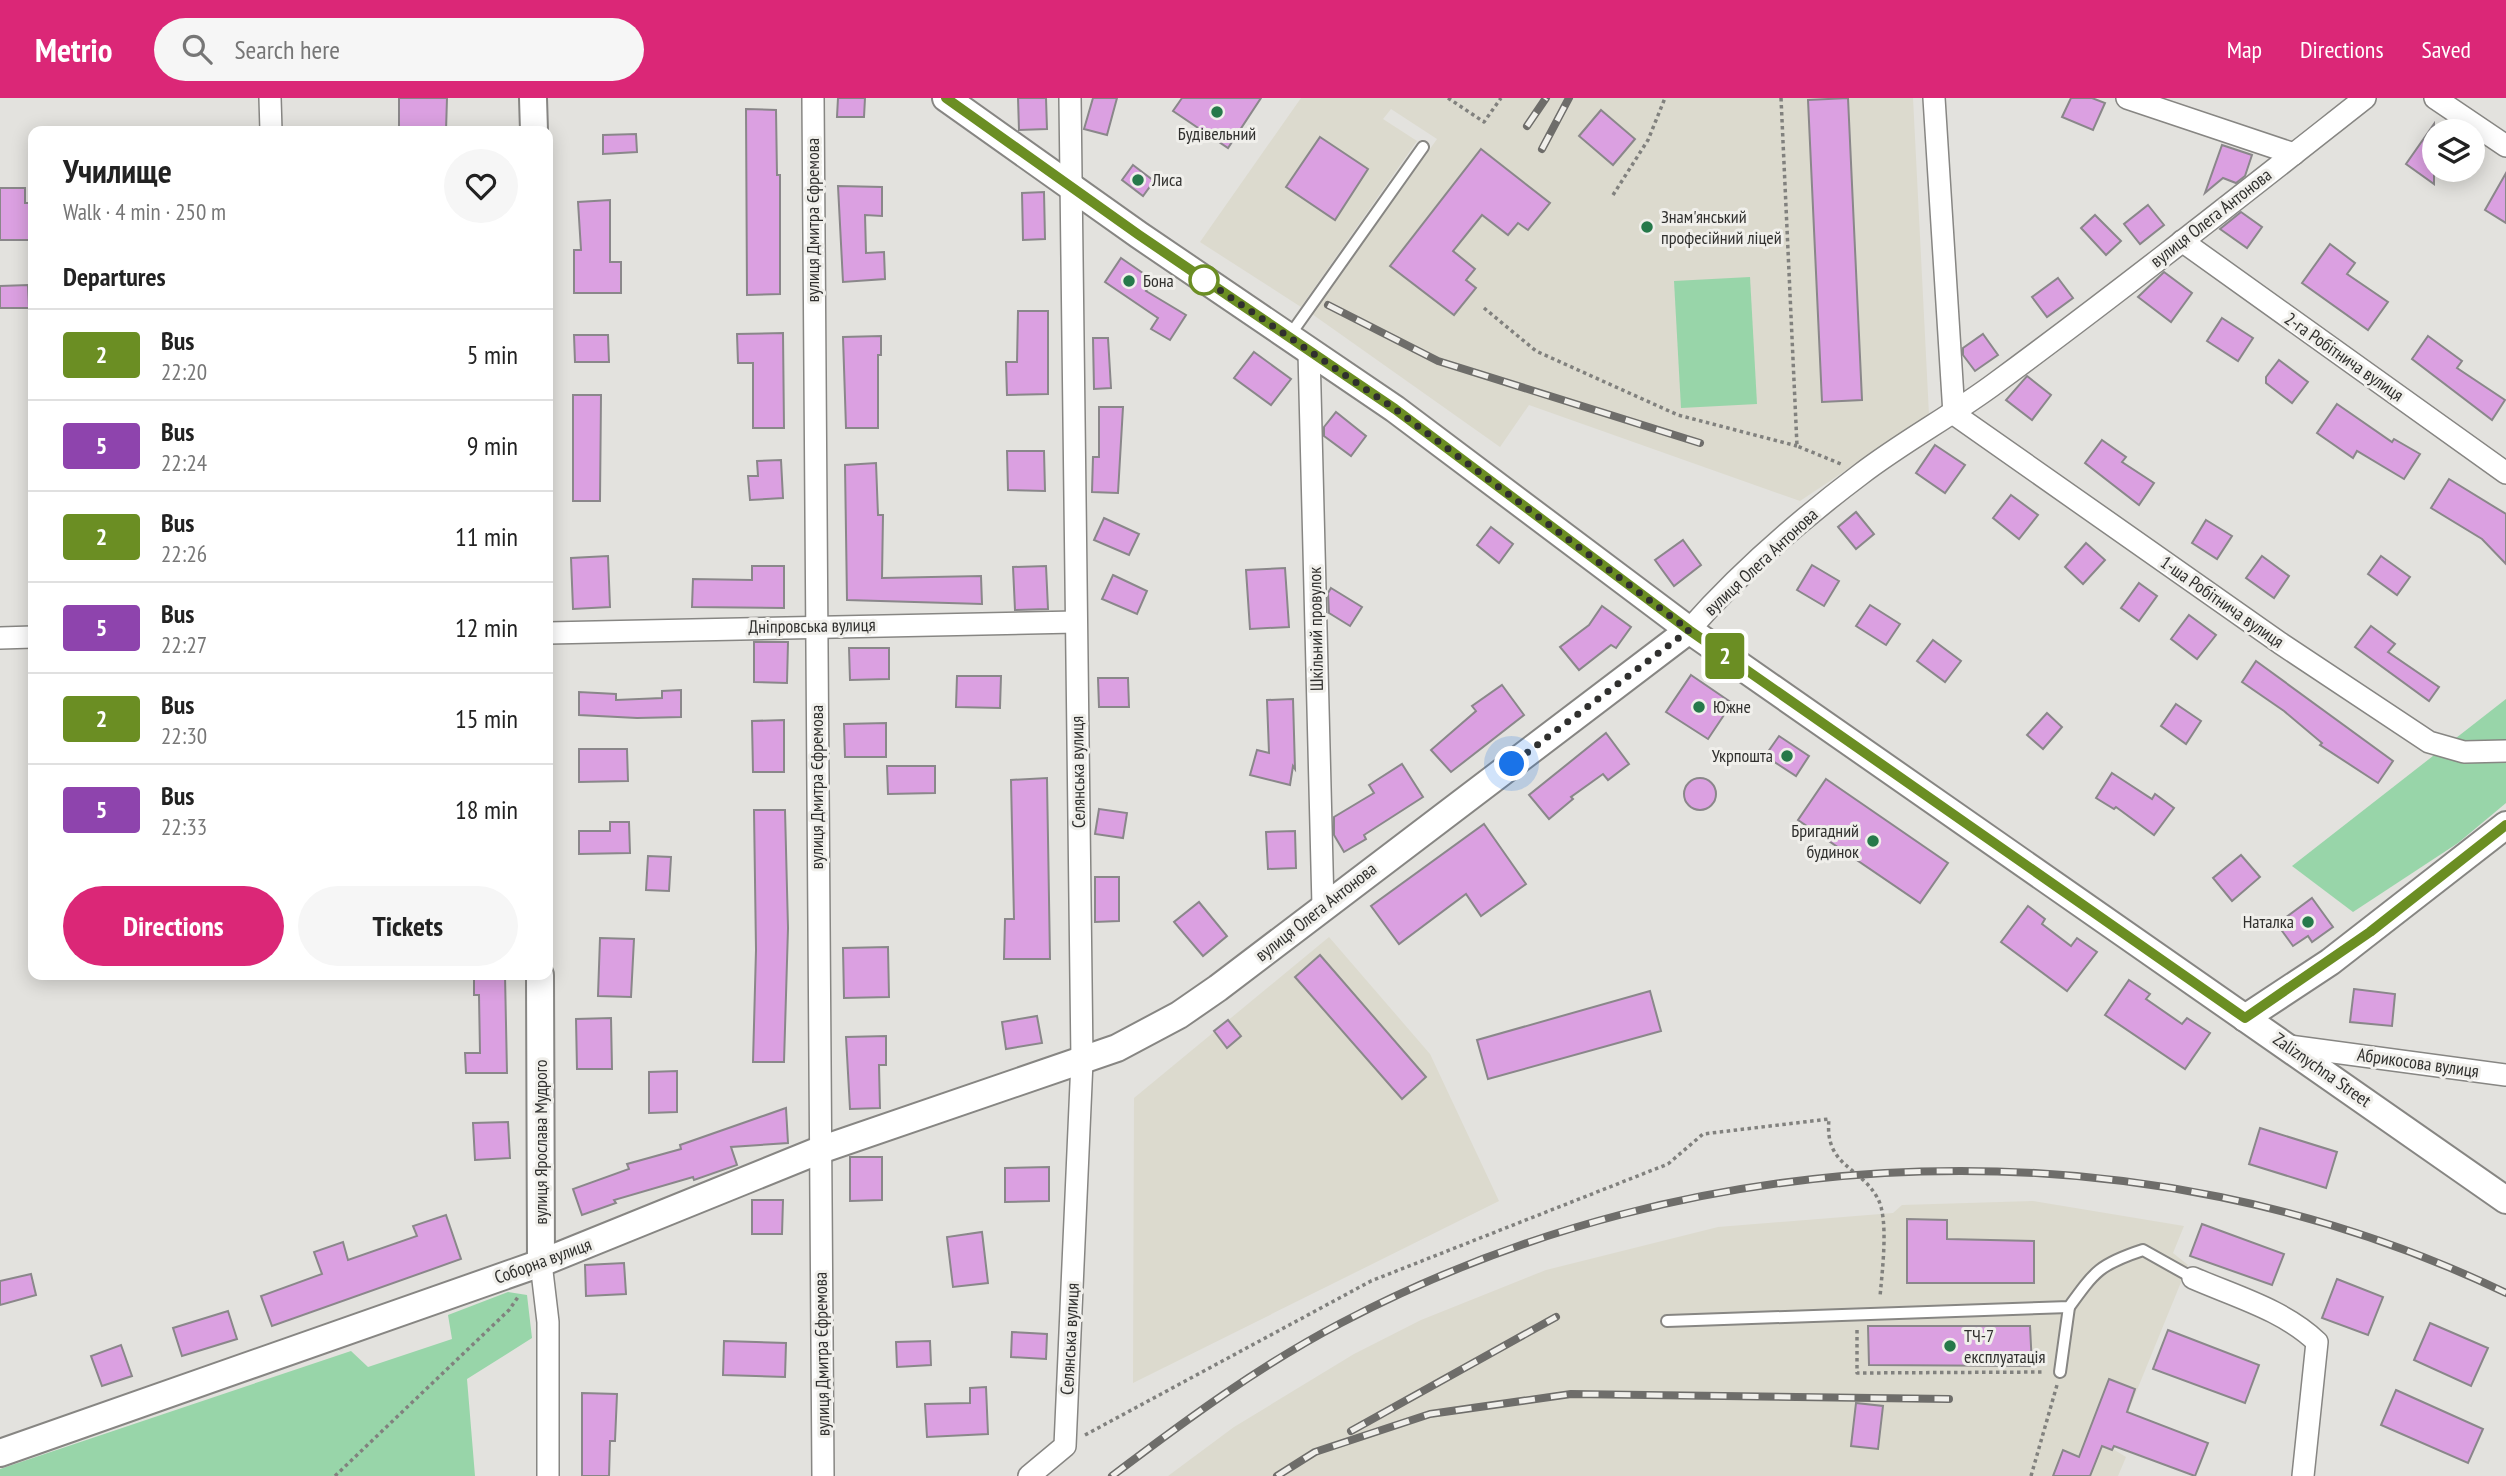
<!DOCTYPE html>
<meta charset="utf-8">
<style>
body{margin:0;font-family:"PT Sans Narrow",sans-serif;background:#f6f6f6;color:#222;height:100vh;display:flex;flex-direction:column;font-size:26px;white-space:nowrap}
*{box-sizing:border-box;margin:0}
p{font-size:23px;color:#767676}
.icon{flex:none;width:38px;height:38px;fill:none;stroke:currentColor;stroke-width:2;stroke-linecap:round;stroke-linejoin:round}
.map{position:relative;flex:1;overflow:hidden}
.panel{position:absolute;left:28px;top:28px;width:525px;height:854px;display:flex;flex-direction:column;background:#fff;border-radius:14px;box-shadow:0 4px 18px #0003}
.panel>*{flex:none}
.badge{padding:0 14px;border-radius:5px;font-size:24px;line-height:46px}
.tools{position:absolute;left:2422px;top:21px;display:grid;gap:14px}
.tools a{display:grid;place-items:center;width:63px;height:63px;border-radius:50%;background:#fff;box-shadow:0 4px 18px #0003;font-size:35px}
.you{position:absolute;width:35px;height:35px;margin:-18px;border:5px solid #fff;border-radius:50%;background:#1a73e8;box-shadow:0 0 0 10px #1a73e833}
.map>.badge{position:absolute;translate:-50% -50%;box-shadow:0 0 0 4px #fff}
h2{padding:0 35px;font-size:26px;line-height:63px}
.round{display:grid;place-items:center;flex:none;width:74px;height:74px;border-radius:37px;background:#f6f6f6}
.summary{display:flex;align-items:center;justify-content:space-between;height:119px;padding:0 35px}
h1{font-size:33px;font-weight:700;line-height:52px}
.primary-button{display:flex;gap:14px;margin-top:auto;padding:14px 35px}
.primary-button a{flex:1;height:80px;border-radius:42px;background:#db2777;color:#fff;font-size:28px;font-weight:700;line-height:80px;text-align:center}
.primary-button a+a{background:#f6f6f6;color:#222}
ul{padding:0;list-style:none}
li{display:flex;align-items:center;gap:21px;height:91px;padding:0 35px;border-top:2px solid #e0e0e0}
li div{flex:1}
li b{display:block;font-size:26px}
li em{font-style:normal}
li .badge{min-width:77px;font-weight:700;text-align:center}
header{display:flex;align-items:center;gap:42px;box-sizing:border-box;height:98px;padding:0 35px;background:#db2777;color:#fff}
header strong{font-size:33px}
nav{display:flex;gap:38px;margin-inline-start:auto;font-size:24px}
.search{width:490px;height:63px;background:#f6f6f6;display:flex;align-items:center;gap:18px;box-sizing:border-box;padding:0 24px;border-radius:38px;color:#767676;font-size:26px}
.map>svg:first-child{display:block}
.built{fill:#dcdace}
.green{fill:#98d5a9}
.building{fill:#dba0e1;stroke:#8a878a;stroke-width:2}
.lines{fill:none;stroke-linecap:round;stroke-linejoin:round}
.service-casing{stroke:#878683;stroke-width:14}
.minor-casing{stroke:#878683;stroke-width:24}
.tertiary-casing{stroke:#878683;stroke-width:30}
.path{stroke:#81817e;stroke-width:3.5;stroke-dasharray:3.5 3.5;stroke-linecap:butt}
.service{stroke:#fff;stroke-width:10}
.minor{stroke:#fff;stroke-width:21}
.tertiary{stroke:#fff;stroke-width:26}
.rail-casing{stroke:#6e6d6a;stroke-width:8}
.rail{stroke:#f0efeb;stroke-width:5;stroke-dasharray:16;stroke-linecap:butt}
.line-casing{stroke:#fff;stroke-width:16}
.line{stroke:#6b8e23;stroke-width:10}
.walk{stroke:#30302e;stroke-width:7;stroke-dasharray:0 12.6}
.poi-dot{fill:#26794a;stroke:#f0efeb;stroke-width:2.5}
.stop-dot{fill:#fff;stroke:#6b8e23;stroke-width:3.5}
.labels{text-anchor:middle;stroke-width:6;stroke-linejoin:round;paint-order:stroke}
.poi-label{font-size:18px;fill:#30302e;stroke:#f0efeb;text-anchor:start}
.street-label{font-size:18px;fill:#30302e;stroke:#f0efeb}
</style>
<header>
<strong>Metrio</strong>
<div class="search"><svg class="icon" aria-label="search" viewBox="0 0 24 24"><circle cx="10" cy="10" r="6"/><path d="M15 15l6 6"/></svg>Search here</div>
<nav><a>Map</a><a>Directions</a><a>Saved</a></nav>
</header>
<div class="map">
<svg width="2506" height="1378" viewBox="0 0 2506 1378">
<rect width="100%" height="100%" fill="#e3e2de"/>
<g class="built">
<path d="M1301,0H1913L1929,317L1800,403L1529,307L1500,349L1312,216L1437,41L1391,11L1383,21L1417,43L1301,209L1200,144Z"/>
<path d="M1329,839L1430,956L1499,1103L1133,1285L1134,1000Z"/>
<path d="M2033,1103L2184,1128L2173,1155L2188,1167L2113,1351L2126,1359L2118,1378H1168L1234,1329L1354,1256L1421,1222L1546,1172L1718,1129L1893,1115L1902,1107Z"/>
</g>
<g class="green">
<path d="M1750,179L1757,306L1681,310L1674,183Z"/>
<path d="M2506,601V705L2458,745L2353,814L2292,768Z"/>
<path d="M508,1194L527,1197L532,1240L467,1281L475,1378H0V1371L351,1253L368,1269L452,1241L448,1217Z"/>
</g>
<g class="building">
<path d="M399,0H447L446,33H399Z"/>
<path d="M838,0H865L864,19H837Z"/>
<path d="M1018,0H1046L1047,31L1019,32Z"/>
<path d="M1093,0H1117L1107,37L1084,31Z"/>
<path d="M1182,0H1261L1228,50L1173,13Z"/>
<path d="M1848,0L1862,302L1822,304L1808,2Z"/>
<path d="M2071,0H2092L2105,5L2093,32L2062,19Z"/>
<path d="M746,11L776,12L777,77H780V196L747,197Z"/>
<path d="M1601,12L1635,41L1613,67L1579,38Z"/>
<path d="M2434,26V86L2406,66Z"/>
<path d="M636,36L637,54L603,56V37Z"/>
<path d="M1320,39L1368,71L1335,122L1286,89Z"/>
<path d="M2222,47L2252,57L2245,78L2236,85L2223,80L2205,95Z"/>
<path d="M1481,51L1550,105L1528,132L1518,125L1508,137L1482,117L1453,153L1475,171L1466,182L1476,190L1454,217L1390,168Z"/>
<path d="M1133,67L1154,83L1143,98L1122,82Z"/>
<path d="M2506,75V125L2485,112Z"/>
<path d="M838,88L882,89V118L865,117L866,155L884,154L885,181L843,184Z"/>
<path d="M0,90H25V105H33V142H0Z"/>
<path d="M1044,94L1045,141L1023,142L1022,95Z"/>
<path d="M610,102V164H621V195H574V152H581L578,104Z"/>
<path d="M2148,107L2164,127L2140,146L2124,126Z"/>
<path d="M2241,114L2262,129L2247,150L2220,131Z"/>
<path d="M2095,117L2121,143L2106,157L2081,130Z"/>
<path d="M2330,146L2355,165L2347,176L2388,204L2368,232L2302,185Z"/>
<path d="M1121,160L1153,182L1146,193L1186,217L1170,242L1151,231L1158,220L1105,184Z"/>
<path d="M2164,174L2192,195L2171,224L2138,199Z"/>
<path d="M2058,180L2073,200L2047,219L2032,199Z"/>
<path d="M28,187L29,210H0V188Z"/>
<path d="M1018,213H1048V296L1007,297L1006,264H1017Z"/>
<path d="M2222,220L2253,240L2238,263L2207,243Z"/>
<path d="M783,235L784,330H753V265H738L737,236Z"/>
<path d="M1983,236L1998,257L1975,273L1963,257V250Z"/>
<path d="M574,237H608L609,264H575Z"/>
<path d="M881,238V257H878V330H846L843,239Z"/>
<path d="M2428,238L2462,263L2457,270L2505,302L2492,322L2412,261Z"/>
<path d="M1093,240H1108L1111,290L1094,291Z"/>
<path d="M1254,254L1291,281L1271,307L1234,280Z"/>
<path d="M2279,262L2308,284L2292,305L2266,285V279Z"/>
<path d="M2027,278L2051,297L2032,322L2006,302Z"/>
<path d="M573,297H601L600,403H573Z"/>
<path d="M2337,306L2392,344L2394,341L2420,356L2404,381L2357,353L2353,360L2317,335Z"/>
<path d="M1099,309H1123L1118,395L1092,394L1093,359H1099Z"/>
<path d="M1336,314L1366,338L1351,358L1324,338V329Z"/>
<path d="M2102,342L2126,359L2122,364L2154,385L2139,407L2085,365Z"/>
<path d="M1935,347L1965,367L1945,395L1916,375Z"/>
<path d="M1007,353H1044L1045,393L1008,392Z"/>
<path d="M781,362L783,400L750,402L748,378H758L757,363Z"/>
<path d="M876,365L878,417H883L882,480L981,478L982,506L847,502L845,367Z"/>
<path d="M2449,381L2506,416V466L2482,441L2431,410Z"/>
<path d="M2011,397L2038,417L2019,441L1993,420Z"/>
<path d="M1856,414L1874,436L1856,451L1838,429Z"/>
<path d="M1104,420L1139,436L1129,457L1094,442Z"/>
<path d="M2206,422L2232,438L2217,461L2192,445Z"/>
<path d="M1491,429L1513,446L1499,465L1477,447Z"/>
<path d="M1683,442L1701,467L1674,488L1655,462Z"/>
<path d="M2086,445L2105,462L2083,486L2065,469Z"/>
<path d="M608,458L610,509L573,511L571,460Z"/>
<path d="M2262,458L2289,478L2274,500L2246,480Z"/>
<path d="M2381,458L2410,479L2397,497L2368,476Z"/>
<path d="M1812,467L1839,483L1824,508L1797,492Z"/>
<path d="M752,468H784V510L692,509L693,481L752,482Z"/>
<path d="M1046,468L1048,511L1015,512L1013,469Z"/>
<path d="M1285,470L1289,529L1250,531L1246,472Z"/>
<path d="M1113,477L1147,493L1137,516L1102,501Z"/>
<path d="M2139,485L2157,498L2139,523L2121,510Z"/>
<path d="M1331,490L1362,509L1350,528L1329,515L1328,495Z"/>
<path d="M1870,507L1900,526L1886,547L1856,528Z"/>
<path d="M1602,508L1631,529L1616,550L1611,547L1579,572L1560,549L1589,527Z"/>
<path d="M2189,517L2216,537L2197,561L2171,541Z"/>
<path d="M2371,528L2395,546L2388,554L2439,589L2429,603L2355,549Z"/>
<path d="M1933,542L1961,563L1945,584L1917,563Z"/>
<path d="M754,544H788L787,585L754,584Z"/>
<path d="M849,550H889V581L850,582Z"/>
<path d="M2256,563L2393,663L2378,685L2320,647L2322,645L2284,613L2242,584Z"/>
<path d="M1691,577L1732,605L1708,641L1666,614Z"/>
<path d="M957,578H1001L1000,610L956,609Z"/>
<path d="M1098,580H1128L1129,609H1099Z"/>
<path d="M1502,587L1524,617L1451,674L1431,652L1476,613L1472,608Z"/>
<path d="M681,592V619L637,620L579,617V594L616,596V602L662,600V593Z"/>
<path d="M1293,601L1295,671L1293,668L1290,687L1250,677L1257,652L1269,655L1267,602Z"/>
<path d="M2176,606L2201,623L2186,646L2161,628Z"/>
<path d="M2047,615L2062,629L2043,651L2027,637Z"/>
<path d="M784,622V674H753L752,623Z"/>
<path d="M886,625V659H845L844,626Z"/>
<path d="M1606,635L1629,666L1608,682L1603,676L1571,699L1573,701L1549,721L1529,697Z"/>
<path d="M1779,638L1809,658L1796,678L1765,658Z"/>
<path d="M579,651H627L628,683L579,684Z"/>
<path d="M1402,666L1423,699L1364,737L1366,741L1344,754L1334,737V719L1374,695L1369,687Z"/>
<path d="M887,668H935V695L888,696Z"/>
<path d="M2112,675L2152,701L2155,696L2174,710L2154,737L2116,709L2114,711L2096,700Z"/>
<circle cx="1700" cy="696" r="16"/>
<path d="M1047,680L1050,861H1004L1005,821H1014L1011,682Z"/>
<path d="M1826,681L1948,765L1920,805L1798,722Z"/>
<path d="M1099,711L1127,715L1123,740L1095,736Z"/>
<path d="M754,712H785L788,830L784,964H753L756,852Z"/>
<path d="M610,724H629L630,755L579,756V733H610Z"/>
<path d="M1484,726L1526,786L1481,818L1466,796L1399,846L1371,808Z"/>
<path d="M1295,733L1296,770L1268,771L1266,734Z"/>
<path d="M2241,757L2260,779L2232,803L2213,780Z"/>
<path d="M648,758L671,759L669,793L646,792Z"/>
<path d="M1095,779H1119V823L1095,824Z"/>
<path d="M2312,800L2333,829L2312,844L2308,838L2293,848L2277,826Z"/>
<path d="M1199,804L1227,838L1203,858L1174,824Z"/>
<path d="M2028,808L2045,821L2042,826L2071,848L2077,840L2097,854L2067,893L2001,844Z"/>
<path d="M600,840L634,841L631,899L598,898Z"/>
<path d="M888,849L889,899L844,900L843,850Z"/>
<path d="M1320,857L1426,979L1402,1001L1295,879Z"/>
<path d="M474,877H505L507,975H466L465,955H480L479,897H474Z"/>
<path d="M2129,882L2150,896L2146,901L2182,926L2187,920L2210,935L2185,971L2105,917Z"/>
<path d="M2354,891L2395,896L2392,928L2350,924Z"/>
<path d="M1650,893L1661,933L1488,981L1477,942Z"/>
<path d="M1037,918L1042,945L1006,951L1002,924Z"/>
<path d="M611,920L612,971H577L576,921Z"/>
<path d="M1228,922L1241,938L1227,950L1214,933Z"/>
<path d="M886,938V967H879L880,1010L850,1011L846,939Z"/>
<path d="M677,973V1014L649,1015V974Z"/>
<path d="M786,1010L788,1045L731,1049L737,1067L694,1082L693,1079L614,1102L616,1105L582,1117L573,1091L629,1071L627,1066L681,1051L680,1047Z"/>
<path d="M508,1024L510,1060L475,1062L473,1025Z"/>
<path d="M2260,1030L2337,1054L2326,1090L2249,1066Z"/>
<path d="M850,1059H882V1102L850,1103Z"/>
<path d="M1049,1069V1103L1005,1104V1070Z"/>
<path d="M752,1102H783L782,1136H752Z"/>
<path d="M446,1117L461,1161L272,1228L261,1198L322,1176L314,1154L343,1144L348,1162L417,1138L413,1128Z"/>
<path d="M1907,1121L1947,1122V1141L2034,1143V1185H1907Z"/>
<path d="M2202,1126L2284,1156L2272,1187L2190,1158Z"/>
<path d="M982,1134L988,1185L953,1189L947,1139Z"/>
<path d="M624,1165L626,1196L586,1198L585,1167Z"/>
<path d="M31,1176L36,1197L0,1207V1183Z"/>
<path d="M2337,1181L2383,1199L2368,1237L2322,1220Z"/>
<path d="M228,1213L237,1241L182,1258L173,1230Z"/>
<path d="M2430,1225L2488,1250L2471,1288L2414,1262Z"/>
<path d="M1868,1228H2030L2032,1268L1869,1267Z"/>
<path d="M2168,1232L2259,1267L2245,1305L2153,1271Z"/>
<path d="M1012,1234L1047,1236L1046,1261L1011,1259Z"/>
<path d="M724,1243L786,1245L785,1279L723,1277Z"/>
<path d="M930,1243L931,1267L897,1269L896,1244Z"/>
<path d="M121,1247L132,1278L102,1288L91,1258Z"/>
<path d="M2109,1281L2135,1291L2127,1314L2208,1345L2195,1378L2114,1348L2112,1352L2102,1348L2090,1378H2053L2063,1352L2079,1359Z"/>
<path d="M986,1289L988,1336L927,1339L925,1306L970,1305V1290Z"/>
<path d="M2396,1292L2483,1331L2468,1365L2381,1327Z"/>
<path d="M582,1295L617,1296L615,1343H610L609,1378H582Z"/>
<path d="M1856,1305L1883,1308L1878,1351L1851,1348Z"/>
</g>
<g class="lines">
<g class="service-casing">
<g id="service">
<path d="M1290,237L1423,49"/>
<path d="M1667,1223L2069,1209C2095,1173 2100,1166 2143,1152L2193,1180"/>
<path d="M2060,1274L2069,1209"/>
</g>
</g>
<g class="minor-casing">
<g id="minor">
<path d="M270,0L271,33"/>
<path d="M813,0L823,1378"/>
<path d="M1934,0L1954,316L2280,545L2429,644L2464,654L2506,653"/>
<path d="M2127,0L2294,56"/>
<path d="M2435,0L2506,48"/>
<path d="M2182,143L2506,375"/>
<path d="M1309,254L1323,808"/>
<path d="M1689,532C1739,475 1800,422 1861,376C1904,343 1953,317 1997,284C2122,192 2243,96 2365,0"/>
<path d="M548,535L1076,524"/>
<path d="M0,540L33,539"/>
<path d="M2289,948L2506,977"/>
<path d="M541,1165L548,1224V1378"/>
<path d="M2193,1180C2234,1198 2284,1212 2317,1244L2303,1378"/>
<path d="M1029,1378L1065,1348L1082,963L1070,0"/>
</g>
</g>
<g class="tertiary-casing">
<g id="tertiary">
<path d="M533,0L534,33"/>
<path d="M946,0L1139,137L1395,311L1689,532L2506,1102"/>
<path d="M540,877L541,1165"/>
<path d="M2245,920L2330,864L2506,727"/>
<path d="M0,1355L541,1165L820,1052L1117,950L1179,917L1218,890L1689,532"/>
</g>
</g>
<g class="path">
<path d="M1448,0L1484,24L1501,0"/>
<path d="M1781,0L1797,348L1841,366"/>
<path d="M1613,97L1648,42L1665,0"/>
<path d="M1484,210L1536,253L1678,317L1797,348"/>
<path d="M1857,1232V1275L2045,1274"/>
<path d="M1085,1337L1371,1183L1668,1066L1703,1036L1829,1021C1824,1069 1861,1068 1878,1101C1889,1122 1882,1174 1880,1199"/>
<path d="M335,1378L509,1212L518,1199"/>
<path d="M2031,1378L2057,1287"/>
</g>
<use href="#service" class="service"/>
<use href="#minor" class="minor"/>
<use href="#tertiary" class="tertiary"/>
<g class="rail-casing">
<g id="rail">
<path d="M1527,28L1546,0"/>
<path d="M1542,51L1569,0"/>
<path d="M1328,207L1438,263L1700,345"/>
<path d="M1351,1333L1556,1219"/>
<path d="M1112,1378C1186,1322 1259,1268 1341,1225C1698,1037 2141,1019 2506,1195"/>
<path d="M1277,1378L1315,1354L1430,1316L1571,1296L1949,1301"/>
</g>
</g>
<use href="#rail" class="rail"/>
</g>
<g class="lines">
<g class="line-casing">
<path id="line" d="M946,0L1139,137L1395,311L1689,532L2245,920L2370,834L2506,727"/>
</g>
<use href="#line" class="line"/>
<path class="walk" d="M1204,182L1202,180L1395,311L1689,532L1512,666"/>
</g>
<g class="poi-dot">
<circle cx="1217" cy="14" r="7"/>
<circle cx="1138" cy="82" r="7"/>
<circle cx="1647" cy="129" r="7"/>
<circle cx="1129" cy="183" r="7"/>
<circle cx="1699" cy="609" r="7"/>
<circle cx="1787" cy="658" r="7"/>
<circle cx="1873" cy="743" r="7"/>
<circle cx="2308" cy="824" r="7"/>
<circle cx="1950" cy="1248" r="7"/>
</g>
<circle class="stop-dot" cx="1204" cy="182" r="14"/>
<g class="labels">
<g class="poi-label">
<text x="1217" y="42" text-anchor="middle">Будівельний</text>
<text x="1152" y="88">Лиса</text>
<text x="1661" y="125">Знам'янський<tspan x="1661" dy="21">професійний ліцей</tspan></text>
<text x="1143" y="189">Бона</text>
<text x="1713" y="615">Южне</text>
<text x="1773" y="664" text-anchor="end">Укрпошта</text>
<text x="1859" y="739" text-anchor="end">Бригадний<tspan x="1859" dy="21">будинок</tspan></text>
<text x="2294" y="830" text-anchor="end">Наталка</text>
<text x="1964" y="1244">ТЧ-7<tspan x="1964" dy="21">експлуатація</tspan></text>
</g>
<g class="street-label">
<text transform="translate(2211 120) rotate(-38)" y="6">вулиця Олега Антонова</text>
<text transform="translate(813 122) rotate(-90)" y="6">вулиця Дмитра Єфремова</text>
<text transform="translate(2344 259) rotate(35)" y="6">2-га Робітнича вулиця</text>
<text transform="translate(1761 464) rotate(-43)" y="6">вулиця Олега Антонова</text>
<text transform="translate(2222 504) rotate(35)" y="6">1-ша Робітнича вулиця</text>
<text transform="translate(812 528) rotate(-1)" y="6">Дніпровська вулиця</text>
<text transform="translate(1316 531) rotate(-91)" y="6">Шкільний провулок</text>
<text transform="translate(1078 674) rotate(-91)" y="6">Селянська вулиця</text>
<text transform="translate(817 689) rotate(-90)" y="6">вулиця Дмитра Єфремова</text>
<text transform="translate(1316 814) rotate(-38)" y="6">вулиця Олега Антонова</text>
<text transform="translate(2418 965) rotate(8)" y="6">Абрикосова вулиця</text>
<text transform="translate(2322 972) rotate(35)" y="6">Zaliznychna Street</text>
<text transform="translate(541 1044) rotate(-90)" y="6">вулиця Ярослава Мудрого</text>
<text transform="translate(543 1163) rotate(-20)" y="6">Соборна вулиця</text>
<text transform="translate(1070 1241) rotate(-87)" y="6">Селянська вулиця</text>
<text transform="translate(822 1256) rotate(-91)" y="6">вулиця Дмитра Єфремова</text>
</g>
</g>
</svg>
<div class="tools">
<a><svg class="icon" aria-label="layers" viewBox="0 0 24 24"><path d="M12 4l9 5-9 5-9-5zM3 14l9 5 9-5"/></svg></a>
</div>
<div class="you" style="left:1512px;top:666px"></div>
<b class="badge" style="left:1725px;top:558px;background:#6b8e23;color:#fff">2</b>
<section class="panel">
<div class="summary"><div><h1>Училище</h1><p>Walk · 4 min · 250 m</p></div><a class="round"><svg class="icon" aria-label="heart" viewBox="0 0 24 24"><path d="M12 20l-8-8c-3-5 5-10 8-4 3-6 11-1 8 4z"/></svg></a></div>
<h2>Departures</h2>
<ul>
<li><span class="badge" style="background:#6b8e23;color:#fff">2</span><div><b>Bus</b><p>22:20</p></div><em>5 min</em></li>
<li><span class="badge" style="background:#8e44ad;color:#fff">5</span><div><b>Bus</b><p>22:24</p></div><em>9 min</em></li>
<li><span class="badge" style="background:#6b8e23;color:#fff">2</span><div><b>Bus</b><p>22:26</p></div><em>11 min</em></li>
<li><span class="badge" style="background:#8e44ad;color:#fff">5</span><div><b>Bus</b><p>22:27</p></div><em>12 min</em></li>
<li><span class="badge" style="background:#6b8e23;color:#fff">2</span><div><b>Bus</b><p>22:30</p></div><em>15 min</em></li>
<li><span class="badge" style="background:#8e44ad;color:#fff">5</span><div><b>Bus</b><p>22:33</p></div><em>18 min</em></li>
</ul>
<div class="primary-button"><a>Directions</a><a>Tickets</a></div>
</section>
</div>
